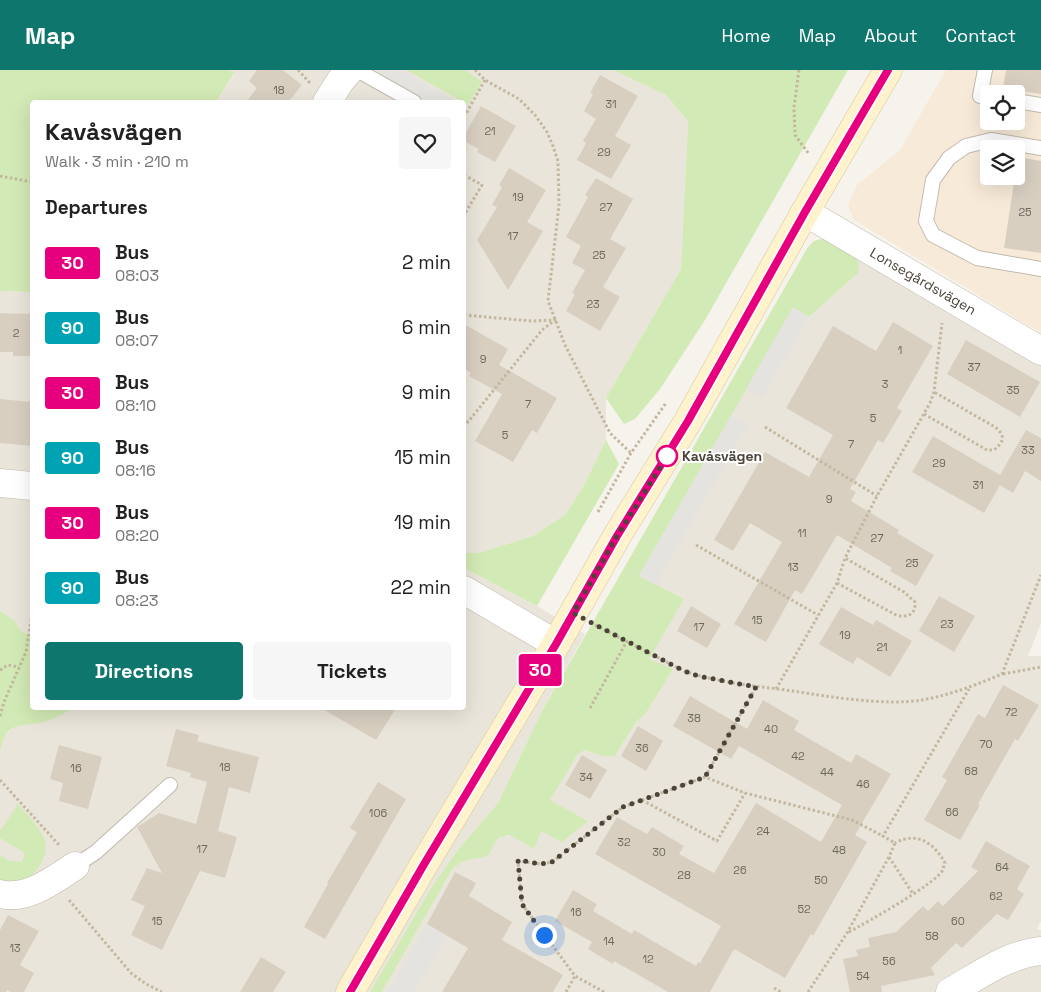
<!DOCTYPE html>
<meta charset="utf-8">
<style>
body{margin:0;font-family:"Space Grotesk",sans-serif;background:#f6f6f6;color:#222;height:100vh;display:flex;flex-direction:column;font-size:19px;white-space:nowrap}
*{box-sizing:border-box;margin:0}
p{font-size:16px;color:#767676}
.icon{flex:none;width:28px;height:28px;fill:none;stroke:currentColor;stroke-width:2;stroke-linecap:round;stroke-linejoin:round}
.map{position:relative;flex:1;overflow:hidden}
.sheet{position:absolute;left:30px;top:30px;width:436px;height:610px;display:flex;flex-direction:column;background:#fff;border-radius:5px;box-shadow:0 5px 20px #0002}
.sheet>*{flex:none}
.badge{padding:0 10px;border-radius:4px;font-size:18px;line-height:32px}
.controls{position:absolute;left:980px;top:15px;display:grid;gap:10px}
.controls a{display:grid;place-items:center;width:45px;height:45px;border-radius:5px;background:#fff;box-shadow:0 5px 20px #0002;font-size:25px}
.you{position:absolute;width:25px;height:25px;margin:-12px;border:4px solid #fff;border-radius:50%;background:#1a73e8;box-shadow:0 0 0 8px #1a73e833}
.map>.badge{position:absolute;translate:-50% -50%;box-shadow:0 0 0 2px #fff}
h2{padding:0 15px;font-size:19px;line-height:45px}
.round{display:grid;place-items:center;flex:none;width:52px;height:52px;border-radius:5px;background:#f6f6f6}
.summary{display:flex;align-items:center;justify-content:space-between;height:85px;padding:0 15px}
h1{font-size:24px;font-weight:600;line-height:38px}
.action{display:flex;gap:10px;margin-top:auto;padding:10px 15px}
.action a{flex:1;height:58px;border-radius:5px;background:#0f766e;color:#fff;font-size:20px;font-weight:600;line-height:58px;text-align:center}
.action a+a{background:#f6f6f6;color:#222}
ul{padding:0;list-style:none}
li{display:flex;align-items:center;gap:15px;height:65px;padding:0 15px}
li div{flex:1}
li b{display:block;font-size:19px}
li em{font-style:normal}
li .badge{min-width:55px;font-weight:700;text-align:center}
header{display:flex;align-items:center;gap:30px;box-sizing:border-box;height:70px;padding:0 25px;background:#0f766e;color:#fff}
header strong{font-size:24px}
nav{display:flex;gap:28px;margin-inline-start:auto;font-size:18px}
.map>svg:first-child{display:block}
.residential{fill:#eae5da}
.commercial{fill:#f7ead8;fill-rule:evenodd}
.green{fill:#d2eab5}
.parking{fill:#e5e3e0}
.building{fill:#d8cfc1}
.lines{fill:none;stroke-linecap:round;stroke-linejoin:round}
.lane-casing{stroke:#c2bbae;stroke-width:16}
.street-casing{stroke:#c2bbae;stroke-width:29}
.secondary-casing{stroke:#d6c79b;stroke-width:29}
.path{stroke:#c4b79f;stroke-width:3;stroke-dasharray:2.5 2.5;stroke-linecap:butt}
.lane{stroke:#fff;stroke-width:14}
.street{stroke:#fff;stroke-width:28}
.secondary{stroke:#fff3cd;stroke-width:28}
.line-casing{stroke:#fff;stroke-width:11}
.line{stroke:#e6007e;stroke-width:8}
.walk{stroke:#4b4439;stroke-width:5;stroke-dasharray:0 9}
.stop-dot{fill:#fff;stroke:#e6007e;stroke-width:2.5}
.labels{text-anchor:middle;stroke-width:4;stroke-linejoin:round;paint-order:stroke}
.number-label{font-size:11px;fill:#6e675b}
.street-label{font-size:14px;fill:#4b4439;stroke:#fff}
.stop-label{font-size:14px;font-weight:bold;fill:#4b4439;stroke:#fff;text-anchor:start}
</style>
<header>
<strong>Map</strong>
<nav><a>Home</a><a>Map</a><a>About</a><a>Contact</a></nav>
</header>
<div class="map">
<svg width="1041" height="922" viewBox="0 0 1041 922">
<rect width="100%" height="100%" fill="#f6f3ec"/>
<g class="residential">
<path d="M229,0H613L666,25L688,51L681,199L606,328V370L584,415L566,444L533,466L479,483H464V32H216L234,4Z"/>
<path d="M856,185L1041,291V553L1028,586H1041V851L1037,859L1041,860V922H382L453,798L464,791L488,786L498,768L588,751L549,730L578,684L585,680L602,686H615L636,652L646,643L672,600L648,589L684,529L639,506L793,237L809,247L858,203Z"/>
<path d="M0,221L32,222V566L22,562L14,550L0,541Z"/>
<path d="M464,498L537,536L585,564L542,641L498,733L457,781L431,818L370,922H0V682L3,668L16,655L47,651L62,643L72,640L74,638H464Z"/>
</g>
<path class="commercial" d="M946,0H1041V263L854,150L848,135L856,116L900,80ZM989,24H1016V51H989ZM989,79H1016V106H989Z"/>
<g class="green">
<path d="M0,0H229L234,3L216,32H32V222L0,221Z"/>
<path d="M407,0H465L482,12L468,35Z"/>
<path d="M613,0H848L705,250L660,319L635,349L624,354L606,328L681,199L688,51L666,25Z"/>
<path d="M824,168C839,176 863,181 858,203L809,247L793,238L639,506L684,529L649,589L673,599L646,643L636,652L615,686H602L585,680L578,684L550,730L588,751L562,772L541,761L534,779L510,765L498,768L488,786L464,791L453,798L382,922H370L431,818L457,781L498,733L542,641L808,177L814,171Z"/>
<path d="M606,370L619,394L537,536L464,498V483H479L533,466L566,444L584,415Z"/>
<path d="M0,541L14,550L22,562L32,566V638H74L72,640C63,643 56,648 47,651C22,659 7,647 0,682Z"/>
<path d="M18,734C26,744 39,756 44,768C51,786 34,810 16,812C11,813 5,811 0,811V787L2,785L9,791L22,792L25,783L0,768V761Z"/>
</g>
<g class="parking">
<path d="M384,0H401L457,32H425L380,7Z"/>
<path d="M793,237L809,247L762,328L746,319Z"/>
<path d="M731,346L747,355L655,515L639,506Z"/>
<path d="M427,854L446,866L414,922H388Z"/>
</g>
<g class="building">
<path d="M257,0H283L302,15L288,32H246L257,18L249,11Z"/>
<path d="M1006,0H1041V24L1003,18Z"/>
<path d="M600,5L638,26L615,66L631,75L611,109L577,90L586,73L583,71L596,49L584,41L593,24L590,23Z"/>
<path d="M481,36L516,56L495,92L477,82L479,79L464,71V66Z"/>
<path d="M1018,87L1041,91V183L1004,178L1015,106H1016Z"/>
<path d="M509,98L546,120L527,152L543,161L508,220L477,170L497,137L492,135L502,117L499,115Z"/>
<path d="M596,108L633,129L610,169L626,178L603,217L620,227L600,261L566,241L575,224L572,223L585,200L572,193L581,176L566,167L588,127L585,125Z"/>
<path d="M0,243L32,244V286H13V282H0Z"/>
<path d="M893,252L933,276L897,338L902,341L883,373L878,370L850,419L856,422L851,431L899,460L897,463L934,485L916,516L890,501L892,498L837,465L802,524L795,520L766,572L734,554L782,472L750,453L733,481L714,470L765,382L809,407L833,365L786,338L833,256L876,281Z"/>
<path d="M464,254L508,279L499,295L557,328L537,363L532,360L513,392L475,371L502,324L469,306L471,303L464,299Z"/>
<path d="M966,270L1040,312L1020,347L947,304Z"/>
<path d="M0,329L32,332V376L0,373Z"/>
<path d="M1026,360L1041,368V411L1025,401L1013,423L1000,415L984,443L912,402L933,366L1000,405Z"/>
<path d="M939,526L975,546L954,582L919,561Z"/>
<path d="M691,536L721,554L707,578L677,561Z"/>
<path d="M841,537L873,555L876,550L912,571L890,607L857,587L853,594L819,574Z"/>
<path d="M1003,615L1039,635L1018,671L1015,669L978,734L980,735L960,770L924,750L947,710L942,707L978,644L985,648Z"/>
<path d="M690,626L747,659L763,630L799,651L794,660L851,693L856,684L891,704L855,765L867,772L813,866L811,864L785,908L734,879L710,922H668L614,891L613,894L588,879L592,872L555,851L573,820L597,834L593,841L632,864L634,860L696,896L698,892L700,893L721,856L595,784L617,747L647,764L652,757L684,776L679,784L714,803L756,733L821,772L842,735L739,676L731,689L673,656Z"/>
<path d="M321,638H396L376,670Z"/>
<path d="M638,656L663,671L646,701L621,686Z"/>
<path d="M176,659L199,665L197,671L259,687L250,723L229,717L218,761L237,767L225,808L200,801L162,880L131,865L145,836L131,830L147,798L162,803L137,757L159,743L196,754L207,712L190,707L191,703L166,696Z"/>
<path d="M59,675L102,687L88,739L59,731L63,713L50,709Z"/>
<path d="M582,685L607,700L590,729L565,715Z"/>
<path d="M378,712L406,729L325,869L304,857L328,814L327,813L357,762L350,758Z"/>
<path d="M986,771L1030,796L1017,819L1024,824L1008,850L997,844L962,878L956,873L931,898L935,905L881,916L882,922H850L843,889L858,886L856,880L870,877L868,868L896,862L923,836L928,841L938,831L943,836L978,801L971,797Z"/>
<path d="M455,802L476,813L469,826L512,852L502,870L563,905L553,922H442L468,878L427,854Z"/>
<path d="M8,845L39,861L20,895L34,903L24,922H11L7,920L6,922H0V860Z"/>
<path d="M261,887L286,902L273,922H240Z"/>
</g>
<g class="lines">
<g class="lane-casing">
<g id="lane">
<path d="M357,0L414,32"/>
<path d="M985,0L980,26L989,27"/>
<path d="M1016,31L1041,35"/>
<path d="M1041,78L991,70L966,76L949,88L933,110L926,151L933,165L977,188L1041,199"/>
<path d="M75,796L96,782L170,715"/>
</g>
</g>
<g class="street-casing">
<g id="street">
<path d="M327,32L341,10L350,0"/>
<path d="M805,142L1041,281"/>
<path d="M0,413L32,416"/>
<path d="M464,520L556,574"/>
<path d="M0,824C27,831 53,810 75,796"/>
<path d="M950,922C978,906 1008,884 1041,881"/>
</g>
</g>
<g class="secondary-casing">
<path id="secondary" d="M350,922L423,796L556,574L617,466L688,351L805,142L888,0"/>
</g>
<g class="path">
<path d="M298,0L310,13"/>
<path d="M475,0L485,10L519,29L535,45L547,62L553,76L558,91L559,135L548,231L565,275L610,363L631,383"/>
<path d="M799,0L794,37L795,65L809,84"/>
<path d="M464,47L485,10"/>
<path d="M464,105L482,115L464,145"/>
<path d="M0,106L32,112"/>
<path d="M464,245L531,251L555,250L542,260L468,352L464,349"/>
<path d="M31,309H32"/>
<path d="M924,344L987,380H994C1005,371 1005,365 995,357L934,322"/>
<path d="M765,357L877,426"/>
<path d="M598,442L631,383L666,333"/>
<path d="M696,475L818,545"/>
<path d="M837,513L896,545C907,548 916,545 915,532L904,522L845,488"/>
<path d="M595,555L684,601C719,613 756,616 793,621C830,627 886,636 922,630C950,625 976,615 1002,604L1041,505"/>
<path d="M0,600L8,595L19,597"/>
<path d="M1003,604L1041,597"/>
<path d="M776,619L837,513L845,488L877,426L930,333L934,322L942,253"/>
<path d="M590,638L627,571"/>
<path d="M0,646L4,632L26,582L32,544"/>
<path d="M705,707L756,617"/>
<path d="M0,710L60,776"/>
<path d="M642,730L717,771L745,723"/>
<path d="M889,787L913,824"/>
<path d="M69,830L131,903L146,914L162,922"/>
<path d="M849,862C867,852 934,815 943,800C943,799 944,795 945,793C934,773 917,761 895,773"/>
<path d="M774,918L781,922"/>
<path d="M566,922L575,906"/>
<path d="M604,922L575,906L522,834L518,791L541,794L552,792L623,737L705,707L745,723L852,750L883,766"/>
<path d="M808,922L847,863L889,787L895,773L883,766L969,619"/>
</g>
<use href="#lane" class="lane"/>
<use href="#street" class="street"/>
<use href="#secondary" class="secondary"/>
</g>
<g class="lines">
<g class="line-casing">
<path id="line" d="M350,922L423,796L556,574L617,466L688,351L805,142L888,0"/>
</g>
<use href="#line" class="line"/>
<path class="walk" d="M544,865L522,834L518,790L541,794L552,792L623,737L705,707L756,617L698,606L684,601L573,543L617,466L667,386"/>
</g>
<circle class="stop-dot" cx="667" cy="386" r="10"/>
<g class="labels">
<g class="number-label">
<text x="279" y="24">18</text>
<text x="611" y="38">31</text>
<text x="490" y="65">21</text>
<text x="604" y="86">29</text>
<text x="518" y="131">19</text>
<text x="606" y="141">27</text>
<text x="1025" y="146">25</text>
<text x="513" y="170">17</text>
<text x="599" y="189">25</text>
<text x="593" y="238">23</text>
<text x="16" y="267">2</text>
<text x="900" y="284">1</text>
<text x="483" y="293">9</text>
<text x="974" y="301">37</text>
<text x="885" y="318">3</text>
<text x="1013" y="324">35</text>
<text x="528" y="338">7</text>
<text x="873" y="352">5</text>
<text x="505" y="369">5</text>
<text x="851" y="378">7</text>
<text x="1028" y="384">33</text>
<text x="939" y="397">29</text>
<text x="978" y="419">31</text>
<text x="829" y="433">9</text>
<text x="802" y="467">11</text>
<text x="877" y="472">27</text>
<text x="912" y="497">25</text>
<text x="793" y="501">13</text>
<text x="757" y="554">15</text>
<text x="947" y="558">23</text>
<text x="699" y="561">17</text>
<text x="845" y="569">19</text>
<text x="882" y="581">21</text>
<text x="1011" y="646">72</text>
<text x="694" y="652">38</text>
<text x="771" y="663">40</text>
<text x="986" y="678">70</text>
<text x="642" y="682">36</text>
<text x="798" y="690">42</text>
<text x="225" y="701">18</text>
<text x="76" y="702">16</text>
<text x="971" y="705">68</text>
<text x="827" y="706">44</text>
<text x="586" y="711">34</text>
<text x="863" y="718">46</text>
<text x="952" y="746">66</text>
<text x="378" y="747">106</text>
<text x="763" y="765">24</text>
<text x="624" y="776">32</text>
<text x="202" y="783">17</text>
<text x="839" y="784">48</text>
<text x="659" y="786">30</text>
<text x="1002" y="801">64</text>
<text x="740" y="804">26</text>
<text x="684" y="809">28</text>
<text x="821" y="814">50</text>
<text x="996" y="830">62</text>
<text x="804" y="843">52</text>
<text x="576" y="846">16</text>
<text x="157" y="855">15</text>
<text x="958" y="855">60</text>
<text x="932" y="870">58</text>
<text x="609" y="875">14</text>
<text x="15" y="882">13</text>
<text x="648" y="893">12</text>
<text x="889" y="895">56</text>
<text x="863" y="910">54</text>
</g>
<g class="street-label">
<text transform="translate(923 211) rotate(30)" y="5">Lonsegårdsvägen</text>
</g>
<g class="stop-label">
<text x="682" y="391">Kavåsvägen</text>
</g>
</g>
</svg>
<div class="controls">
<a><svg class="icon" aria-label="locate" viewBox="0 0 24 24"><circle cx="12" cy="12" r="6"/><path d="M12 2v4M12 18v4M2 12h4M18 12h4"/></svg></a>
<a><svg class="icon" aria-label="layers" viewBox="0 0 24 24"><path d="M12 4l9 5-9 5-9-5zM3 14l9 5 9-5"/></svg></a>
</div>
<div class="you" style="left:544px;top:865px"></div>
<b class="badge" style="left:540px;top:600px;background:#e6007e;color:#fff">30</b>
<section class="sheet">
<div class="summary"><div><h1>Kavåsvägen</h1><p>Walk · 3 min · 210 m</p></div><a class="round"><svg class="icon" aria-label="heart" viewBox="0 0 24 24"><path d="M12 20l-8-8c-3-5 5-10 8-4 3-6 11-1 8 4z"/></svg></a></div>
<h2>Departures</h2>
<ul>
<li><span class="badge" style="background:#e6007e;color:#fff">30</span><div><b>Bus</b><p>08:03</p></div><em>2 min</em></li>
<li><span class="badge" style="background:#00a3b4;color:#fff">90</span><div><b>Bus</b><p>08:07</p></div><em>6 min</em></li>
<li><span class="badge" style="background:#e6007e;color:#fff">30</span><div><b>Bus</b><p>08:10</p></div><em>9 min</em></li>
<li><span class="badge" style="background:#00a3b4;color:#fff">90</span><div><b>Bus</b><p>08:16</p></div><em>15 min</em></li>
<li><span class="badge" style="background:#e6007e;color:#fff">30</span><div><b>Bus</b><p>08:20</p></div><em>19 min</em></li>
<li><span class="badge" style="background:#00a3b4;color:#fff">90</span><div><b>Bus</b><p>08:23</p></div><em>22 min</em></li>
</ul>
<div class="action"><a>Directions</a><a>Tickets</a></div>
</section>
</div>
